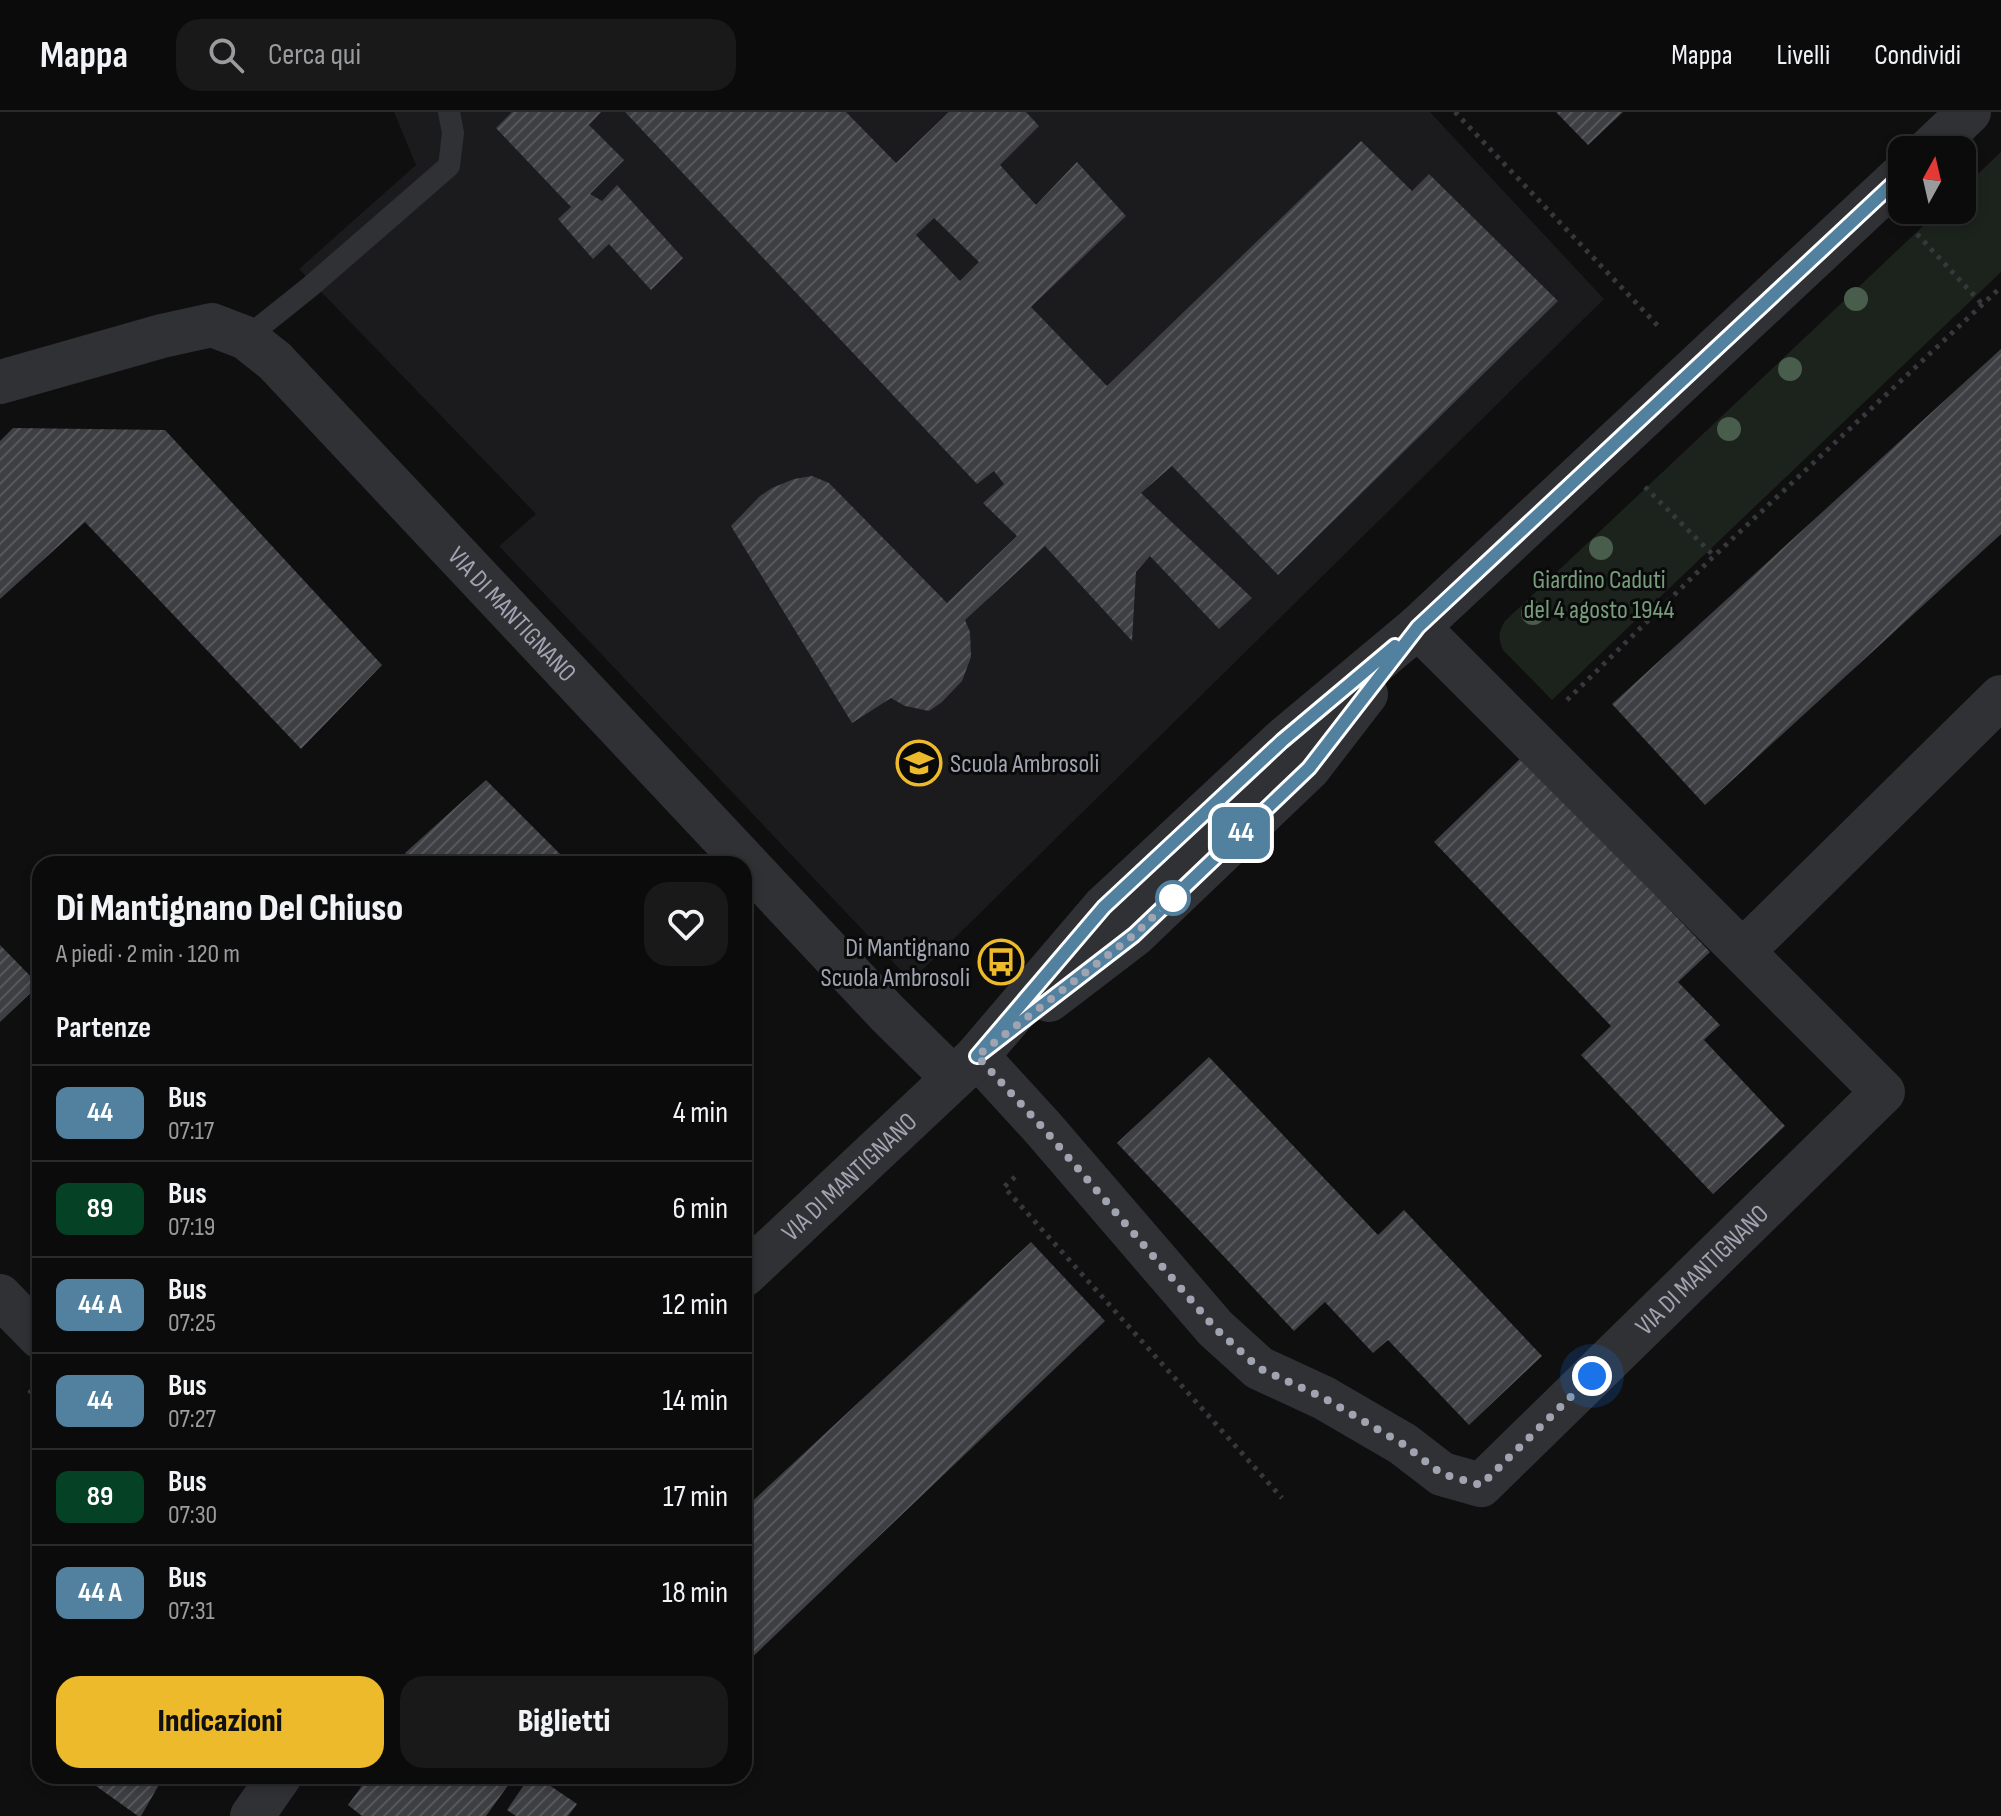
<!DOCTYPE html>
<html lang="it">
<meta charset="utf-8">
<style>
body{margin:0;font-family:"Sofia Sans Condensed",sans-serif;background:#19191a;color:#f1f3f6;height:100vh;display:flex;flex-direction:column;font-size:30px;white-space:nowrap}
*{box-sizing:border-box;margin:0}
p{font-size:26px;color:#9a9b9d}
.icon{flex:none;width:44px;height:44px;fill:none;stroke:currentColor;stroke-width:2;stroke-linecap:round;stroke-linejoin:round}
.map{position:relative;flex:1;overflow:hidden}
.panel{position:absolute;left:32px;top:744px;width:720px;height:928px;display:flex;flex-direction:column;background:#0b0b0c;border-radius:24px;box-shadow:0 4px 12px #0003,0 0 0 2px #2b2b2d}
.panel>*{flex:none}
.badge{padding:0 16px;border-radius:12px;font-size:28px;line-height:52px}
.needle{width:52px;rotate:8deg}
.buttons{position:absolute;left:1888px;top:24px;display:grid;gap:16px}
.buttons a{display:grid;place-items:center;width:88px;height:88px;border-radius:16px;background:#0b0b0c;box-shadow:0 4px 12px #0003,0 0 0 2px #2b2b2d;font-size:40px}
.you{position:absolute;width:40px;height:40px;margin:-20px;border:6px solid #fff;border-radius:50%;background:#1a73e8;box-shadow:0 0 0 12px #1a73e833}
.map>.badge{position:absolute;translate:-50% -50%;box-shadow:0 0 0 4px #fff}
h2{padding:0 24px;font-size:30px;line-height:72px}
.round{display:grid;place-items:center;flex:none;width:84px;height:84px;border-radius:24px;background:#19191a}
.overview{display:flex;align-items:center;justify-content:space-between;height:136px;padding:0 24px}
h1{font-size:38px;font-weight:800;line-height:60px}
.cta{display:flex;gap:16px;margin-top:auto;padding:16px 24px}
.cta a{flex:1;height:92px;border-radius:24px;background:#edba2b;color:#111;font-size:32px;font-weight:800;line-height:92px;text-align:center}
.cta a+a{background:#19191a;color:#f1f3f6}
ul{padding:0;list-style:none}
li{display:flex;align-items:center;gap:24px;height:96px;padding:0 24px;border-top:2px solid #2b2b2d}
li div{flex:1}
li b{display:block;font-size:30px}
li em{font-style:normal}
li .badge{min-width:88px;font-weight:700;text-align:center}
header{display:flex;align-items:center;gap:48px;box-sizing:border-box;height:112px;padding:0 40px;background:#0b0b0c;border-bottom:2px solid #2b2b2d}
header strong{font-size:38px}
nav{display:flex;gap:44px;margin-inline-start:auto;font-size:28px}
.search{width:560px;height:72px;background:#19191a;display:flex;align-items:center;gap:20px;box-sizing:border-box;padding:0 28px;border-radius:24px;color:#9a9b9d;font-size:30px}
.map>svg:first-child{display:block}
.built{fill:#1b1b1d}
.green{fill:#1c231d}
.building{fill:url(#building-hatch);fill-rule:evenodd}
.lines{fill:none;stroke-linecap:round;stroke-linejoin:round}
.path{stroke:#36383c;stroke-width:5;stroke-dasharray:4 6;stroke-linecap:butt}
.service{stroke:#303135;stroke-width:22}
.minor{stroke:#303135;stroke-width:44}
.tree{fill:#485d4b}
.line-casing{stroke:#fff;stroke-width:18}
.line{stroke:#5281a0;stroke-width:12}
.walk{stroke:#a0a4b1;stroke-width:8;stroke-dasharray:0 14.4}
.stop-dot{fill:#fff;stroke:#5281a0;stroke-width:4}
.labels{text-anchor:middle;stroke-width:6;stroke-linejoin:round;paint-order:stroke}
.park-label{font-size:26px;fill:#779c7c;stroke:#0a0a0b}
.street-label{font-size:26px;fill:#a0a4b1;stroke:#0a0a0b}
.poi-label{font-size:26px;fill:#a0a4b1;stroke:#0a0a0b;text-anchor:start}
</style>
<header>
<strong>Mappa</strong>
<div class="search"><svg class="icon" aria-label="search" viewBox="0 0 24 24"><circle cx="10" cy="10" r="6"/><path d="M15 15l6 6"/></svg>Cerca qui</div>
<nav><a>Mappa</a><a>Livelli</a><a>Condividi</a></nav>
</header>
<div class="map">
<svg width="2001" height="1704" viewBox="0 0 2001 1704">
<defs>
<pattern id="building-hatch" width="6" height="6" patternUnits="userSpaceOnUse" patternTransform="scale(2)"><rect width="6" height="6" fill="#3e3f43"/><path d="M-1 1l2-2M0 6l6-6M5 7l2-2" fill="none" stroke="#57585c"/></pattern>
</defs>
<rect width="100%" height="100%" fill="#0f0f10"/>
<path class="built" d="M394,0H1430L1604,187L911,869L499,434L536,402L299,157L416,53Z"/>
<path class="green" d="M2001,40V160L1552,588L1503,538C1498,526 1498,520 1505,509L1940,98H1962V77Z"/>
<g class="building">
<path d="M512,0H601L589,13L624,48L590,82L602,89L617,73L683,146L651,178L609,132L593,147L558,107L571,95L496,16Z"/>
<path d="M625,0H846L896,51L949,0H1026L1039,14L1000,53L1036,93L1077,50L1126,104L1031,195L1107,274L1361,29L1412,79L1429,62L1558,189L1278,463L1172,354L1141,381L1252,486L1219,517L1150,444L1136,460L1132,529L1045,434L965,508L970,520L971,545L962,569L942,590L929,599L905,594L891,586L852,611L731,414L760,384L772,376L794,367L812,364L829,371L947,491L1017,424L983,391L1004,372L994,359L977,372ZM934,106L979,150L960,169L916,123Z"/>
<path d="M1556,0H1623L1588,33Z"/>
<path d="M2001,237V422L1705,693L1612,592Z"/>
<path d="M13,316L165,318L382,553L301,637L85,410L0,487V329Z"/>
<path d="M1523,644L1710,840L1678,870L1720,913L1704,928L1785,1014L1713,1082L1581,943L1611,914L1434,730Z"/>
<path d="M486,668L570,752H415L405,741Z"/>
<path d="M0,833L39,873L0,910Z"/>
<path d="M1209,945L1378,1123L1404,1098L1542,1244L1469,1313L1388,1228L1373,1241L1325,1190L1294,1219L1117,1031Z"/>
<path d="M1031,1130L1105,1209L744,1553V1397Z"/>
<path d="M82,1664H164L141,1704H138Z"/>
<path d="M369,1664H498L509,1672L486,1704H362L348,1693Z"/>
<path d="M530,1664H536L577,1692L568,1704H516L507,1698Z"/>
</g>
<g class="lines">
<g class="path">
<path d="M1455,0L1660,216"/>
<path d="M1917,122L1983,193"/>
<path d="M1645,375L1714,444"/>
<path d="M1567,588L1714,444L2001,175"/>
<path d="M1015,1065L1004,1075L1282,1386"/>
<path d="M29,1278L40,1289"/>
</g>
<path class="service" d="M246,226L311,174L449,54L453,21L449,0"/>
<g class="minor">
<path d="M1929,38L1969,0"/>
<path id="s1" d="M0,270L162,224L212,213L246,226L275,249L887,901L953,966"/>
<path d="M1743,839L2001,585"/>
<path d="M1049,888L1134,823L1309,656L1366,582"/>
<path id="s2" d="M977,944L1043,1016L1215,1216L1259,1256L1324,1286L1403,1332L1442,1362L1481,1373L1883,980L1418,515"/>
<path d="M977,944L1104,795L1282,629L1418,515L1902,63"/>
<path id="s3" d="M744,1163L973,948"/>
<path d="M0,1184L40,1225"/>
<path d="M252,1704L280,1664"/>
</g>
</g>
<g class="tree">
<circle cx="1856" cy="187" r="12"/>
<circle cx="1790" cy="257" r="12"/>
<circle cx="1729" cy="317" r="12"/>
<circle cx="1601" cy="436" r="12"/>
<circle cx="1533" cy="501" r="12"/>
</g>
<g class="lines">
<g class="line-casing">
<path id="line" d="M1395,534L1282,629L1104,795L977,944L1134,823L1263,700L1309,656L1418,515L1902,63"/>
</g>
<use href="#line" class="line"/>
<path class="walk" d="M1173,786L1134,823L977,944L1043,1016L1215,1216L1259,1256L1324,1286L1403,1332L1442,1362L1481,1373L1592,1264"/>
</g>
<defs>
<g id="school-ring" transform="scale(2.3)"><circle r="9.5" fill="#0a0a0b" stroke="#edba2b" stroke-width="1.5"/><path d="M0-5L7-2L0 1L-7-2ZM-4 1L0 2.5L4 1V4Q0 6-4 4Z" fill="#edba2b"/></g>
<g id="bus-ring" transform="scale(2.3)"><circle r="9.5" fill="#0a0a0b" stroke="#edba2b" stroke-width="1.5"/><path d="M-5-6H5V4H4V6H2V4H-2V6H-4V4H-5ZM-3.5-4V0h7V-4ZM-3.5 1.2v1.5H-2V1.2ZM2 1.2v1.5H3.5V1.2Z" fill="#edba2b"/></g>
</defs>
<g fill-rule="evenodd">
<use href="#school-ring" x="919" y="651"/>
<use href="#bus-ring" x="1001" y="850"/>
</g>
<circle class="stop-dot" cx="1173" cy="786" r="16"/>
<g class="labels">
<g class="park-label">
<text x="1599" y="476">Giardino Caduti<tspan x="1599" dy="30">del 4 agosto 1944</tspan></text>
</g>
<g class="street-label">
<text dy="9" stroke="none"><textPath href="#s1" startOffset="640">VIA DI MANTIGNANO</textPath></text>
<text dy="9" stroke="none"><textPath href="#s3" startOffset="144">VIA DI MANTIGNANO</textPath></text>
<text dy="9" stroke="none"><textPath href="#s2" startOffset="982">VIA DI MANTIGNANO</textPath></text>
</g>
<g class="poi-label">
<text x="950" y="660">Scuola Ambrosoli</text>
<text x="970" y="844" text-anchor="end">Di Mantignano<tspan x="970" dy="30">Scuola Ambrosoli</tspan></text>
</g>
</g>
</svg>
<div class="buttons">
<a><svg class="needle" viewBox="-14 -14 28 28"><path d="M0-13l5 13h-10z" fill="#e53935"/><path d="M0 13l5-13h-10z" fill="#9a9b9d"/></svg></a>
</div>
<div class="you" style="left:1592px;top:1264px"></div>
<b class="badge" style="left:1241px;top:721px;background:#5281a0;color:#fff">44</b>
<section class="panel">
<div class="overview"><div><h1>Di Mantignano Del Chiuso</h1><p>A piedi · 2 min · 120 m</p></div><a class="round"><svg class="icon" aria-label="heart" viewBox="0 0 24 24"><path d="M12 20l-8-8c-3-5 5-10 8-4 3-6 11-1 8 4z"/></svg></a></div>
<h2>Partenze</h2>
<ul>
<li><span class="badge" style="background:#5281a0;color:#fff">44</span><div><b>Bus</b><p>07:17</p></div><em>4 min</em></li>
<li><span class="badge" style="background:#054124;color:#fff">89</span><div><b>Bus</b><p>07:19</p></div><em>6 min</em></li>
<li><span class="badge" style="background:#5281a0;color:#fff">44 A</span><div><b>Bus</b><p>07:25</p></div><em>12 min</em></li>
<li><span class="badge" style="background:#5281a0;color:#fff">44</span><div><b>Bus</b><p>07:27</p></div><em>14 min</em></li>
<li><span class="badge" style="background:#054124;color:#fff">89</span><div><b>Bus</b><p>07:30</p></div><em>17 min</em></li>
<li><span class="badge" style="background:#5281a0;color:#fff">44 A</span><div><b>Bus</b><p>07:31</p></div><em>18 min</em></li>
</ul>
<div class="cta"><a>Indicazioni</a><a>Biglietti</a></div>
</section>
</div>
